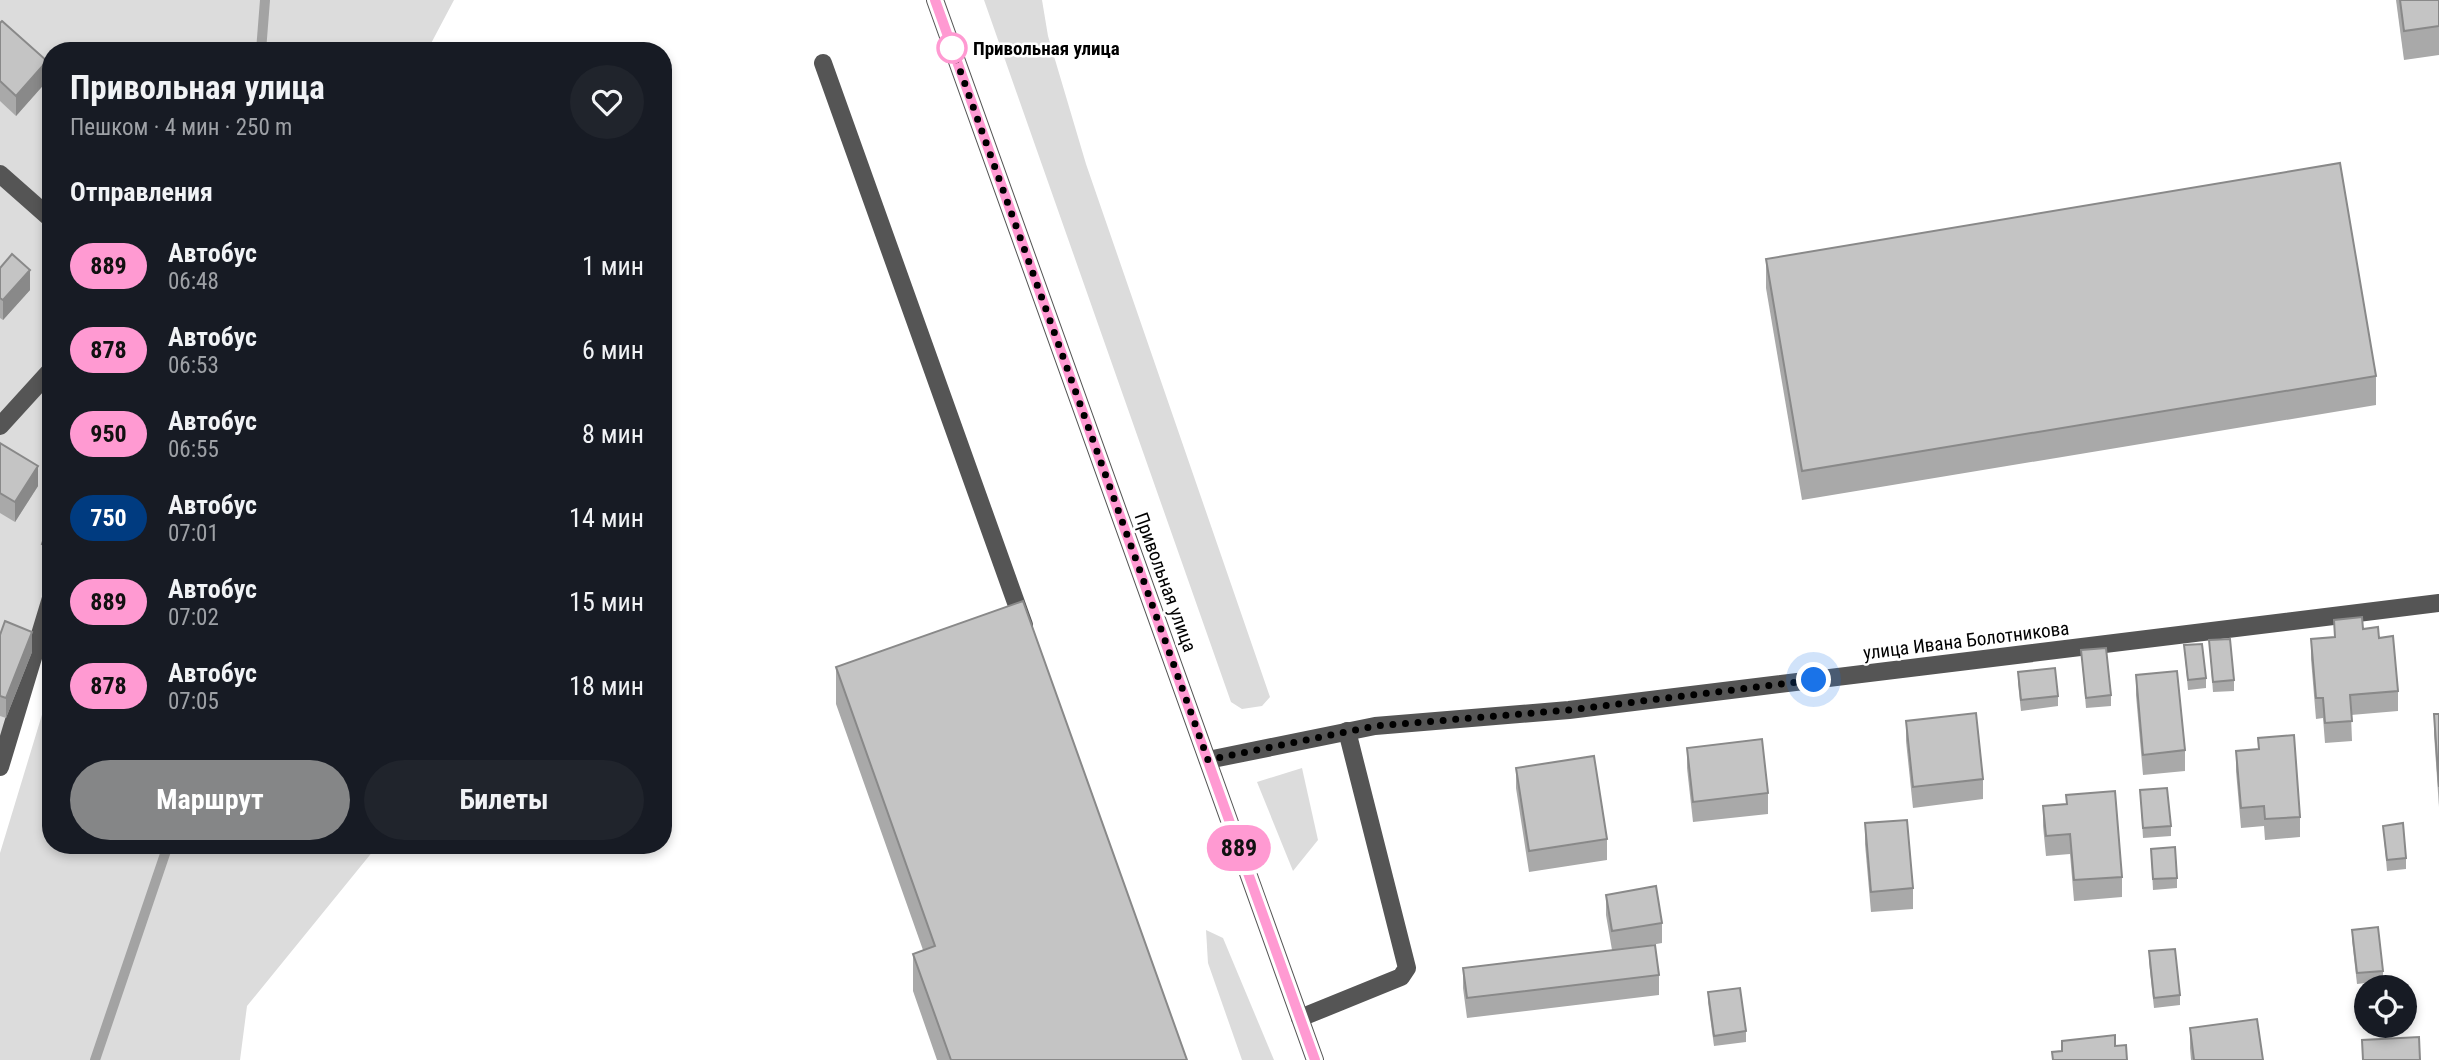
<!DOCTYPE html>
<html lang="ru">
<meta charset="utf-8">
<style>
body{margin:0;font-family:"Roboto Condensed",sans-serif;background:#20242c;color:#f1f3f6;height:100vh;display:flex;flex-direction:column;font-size:26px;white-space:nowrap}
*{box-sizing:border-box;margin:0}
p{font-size:23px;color:#9ea1a6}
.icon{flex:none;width:38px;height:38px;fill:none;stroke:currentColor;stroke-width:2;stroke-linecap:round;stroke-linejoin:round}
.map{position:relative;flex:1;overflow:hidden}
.panel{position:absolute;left:42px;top:42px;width:630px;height:812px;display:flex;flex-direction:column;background:#171b24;border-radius:28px;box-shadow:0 4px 10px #0003}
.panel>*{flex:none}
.badge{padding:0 14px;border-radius:23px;font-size:24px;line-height:46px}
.tools{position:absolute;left:2354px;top:975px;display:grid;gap:14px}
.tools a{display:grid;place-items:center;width:63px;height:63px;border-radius:50%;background:#171b24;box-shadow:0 4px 10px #0003;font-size:35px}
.you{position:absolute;width:35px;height:35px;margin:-18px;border:5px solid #fff;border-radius:50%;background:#1a73e8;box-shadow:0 0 0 10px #1a73e833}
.map>.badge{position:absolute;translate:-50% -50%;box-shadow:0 0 0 4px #fff}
h2{padding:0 28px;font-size:26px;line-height:63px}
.round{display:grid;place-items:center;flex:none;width:74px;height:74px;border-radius:37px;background:#20242c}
.summary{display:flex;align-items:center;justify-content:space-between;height:119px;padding:0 28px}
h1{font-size:33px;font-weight:700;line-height:52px}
.button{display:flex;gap:14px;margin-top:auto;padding:14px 28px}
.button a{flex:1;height:80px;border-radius:42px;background:#858687;color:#fff;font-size:28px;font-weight:700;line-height:80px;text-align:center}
.button a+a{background:#20242c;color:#f1f3f6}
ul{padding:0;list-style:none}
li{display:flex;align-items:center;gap:21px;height:84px;padding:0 28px}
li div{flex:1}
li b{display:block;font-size:26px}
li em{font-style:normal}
li .badge{min-width:77px;font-weight:700;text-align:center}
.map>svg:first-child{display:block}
.green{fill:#dcdcdc}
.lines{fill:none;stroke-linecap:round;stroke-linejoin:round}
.stream{stroke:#a3a3a3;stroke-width:10}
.minor{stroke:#555;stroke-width:18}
.wall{fill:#a9a9a9}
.shaded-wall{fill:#898989}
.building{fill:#c4c4c4;stroke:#898989;stroke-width:2}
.line-casing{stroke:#fff;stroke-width:16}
.line{stroke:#ff9ad2;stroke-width:10}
.walk{stroke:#000;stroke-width:7;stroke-dasharray:0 12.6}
.stop-dot{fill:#fff;stroke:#ff9ad2;stroke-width:3.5}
.labels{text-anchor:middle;stroke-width:5;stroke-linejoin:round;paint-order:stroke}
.stop-label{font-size:19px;font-weight:bold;fill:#000;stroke:#fff;text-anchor:start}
.street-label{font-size:19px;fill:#000;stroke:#fff}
</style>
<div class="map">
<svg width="2439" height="1060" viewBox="0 0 2439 1060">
<rect width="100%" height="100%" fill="#fff"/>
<g class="green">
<path d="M0,0H454L427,51H51V623L0,760Z"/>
<path d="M984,0H1042L1048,36L1086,164L1270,697L1262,706L1242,709L1231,702Z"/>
<path d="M51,685V845H378L247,1006L240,1060H0V853Z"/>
<path d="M1302,768L1318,840L1293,871L1257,782Z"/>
<path d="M1206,930L1223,938L1274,1060H1242L1208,963Z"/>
</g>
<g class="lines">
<g class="stream">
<path d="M261,51L265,0"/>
<path d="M95,1060L168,845"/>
</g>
<g class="minor">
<path d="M935,0L1315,1060"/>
<path d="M823,63L1024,625"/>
<path d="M0,174L51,219"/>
<path d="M0,426L51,370"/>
<path d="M1208,760L1375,726L1569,710L2439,603"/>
<path d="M0,767L51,598"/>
<path d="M1300,1018L1401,977L1407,968L1347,731"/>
</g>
</g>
<g class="wall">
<path d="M2396,0H2439V55L2404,60Z"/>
<path d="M0,23L47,81L16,116L0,101Z"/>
<path d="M1766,259L2376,376V405L1802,500L1766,288Z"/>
<path d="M0,268L30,290L3,320L0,318Z"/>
<path d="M0,443L38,486L15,522L0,513Z"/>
<path d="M51,517V558L42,555V544Z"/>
<path d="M2334,620L2363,629L2379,638L2398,691V711L2351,715L2352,741L2325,743L2323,718L2316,719L2311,659V639L2334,637Z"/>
<path d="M0,635L32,652L6,718L0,716Z"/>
<path d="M2209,640L2234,680V691L2213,692Z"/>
<path d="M2184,645L2206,678V688L2188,690Z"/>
<path d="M2081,650L2111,695V706L2086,708Z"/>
<path d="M836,667L1187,1060H937L913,991V954L923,950L836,704Z"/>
<path d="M2018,672L2058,696V706L2021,711L2018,683Z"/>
<path d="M2136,675L2185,750V771L2143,775L2136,695Z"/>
<path d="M2434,714H2439V807L2434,734Z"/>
<path d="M1906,721L1983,779V799L1913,808L1906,741Z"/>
<path d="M2258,738L2300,817V837L2265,840L2264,826L2241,828L2236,771V751L2258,749Z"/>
<path d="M1687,748L1768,793V814L1693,822L1687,768Z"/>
<path d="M1516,768L1607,839V860L1529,872L1516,788Z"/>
<path d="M2140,790L2171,826V836L2143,838Z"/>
<path d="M2043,806L2122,877V897L2074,901L2070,854L2046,856L2043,826Z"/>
<path d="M1865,823L1913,888V909L1871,912L1865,844Z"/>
<path d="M2383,826L2406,858V869L2387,871Z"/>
<path d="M2151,849L2177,878V888L2153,890Z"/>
<path d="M1606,895L1662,923V943L1651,945L1659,975V995L1467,1018L1463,988V968L1612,950L1606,915Z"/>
<path d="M2352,930L2383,971V981L2357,984L2352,940Z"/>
<path d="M2149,951L2180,995V1005L2154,1008L2149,962Z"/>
<path d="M1708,992L1746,1031V1042L1714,1046L1708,1002Z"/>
<path d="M2190,1028L2263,1060H2191L2190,1048Z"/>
</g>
<g class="shaded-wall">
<path d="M47,61V81L16,116V96Z"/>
<path d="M30,270V290L3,320V300Z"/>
<path d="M38,466V486L15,522V502Z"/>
<path d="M32,632V652L6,718V698Z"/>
</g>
<g class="building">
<path d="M2400,0H2439V26L2404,31Z"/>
<path d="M2,21L47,61L16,96L0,81V23Z"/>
<path d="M2340,163L2376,376L1802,471L1766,259Z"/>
<path d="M12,254L30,270L3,300L0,298V268Z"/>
<path d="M0,443L38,466L15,502L0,493Z"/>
<path d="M51,517V547L42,544Z"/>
<path d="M1023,601L1187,1060H951L913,954L935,946L836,667Z"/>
<path d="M2362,617L2363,629L2378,627L2379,638L2393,636L2398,691L2350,695L2352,721L2325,723L2323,698H2316L2311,639L2335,637L2334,620Z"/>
<path d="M5,621L32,632L6,698L0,696V635Z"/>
<path d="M2230,639L2234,680L2213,682L2209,640Z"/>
<path d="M2202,644L2206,678L2188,680L2184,645Z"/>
<path d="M2106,648L2111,695L2086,698L2081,650Z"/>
<path d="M2055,668L2058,696L2021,700L2018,672Z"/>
<path d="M2177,671L2185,750L2143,755L2136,675Z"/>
<path d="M1976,713L1983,779L1913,787L1906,721Z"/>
<path d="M2434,714H2439V787Z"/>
<path d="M2294,735L2300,817L2265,819L2264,806L2241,808L2236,751L2259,749L2258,738Z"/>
<path d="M1762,739L1768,793L1693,802L1687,748Z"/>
<path d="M1594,756L1607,839L1529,851L1516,768Z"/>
<path d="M2167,788L2171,826L2143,828L2140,790Z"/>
<path d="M2115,791L2122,877L2074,880L2070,834L2046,836L2043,806L2067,804L2066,795Z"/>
<path d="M1907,820L1913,888L1871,892L1865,823Z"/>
<path d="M2403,823L2406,858L2387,860L2383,826Z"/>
<path d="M2175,847L2177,878L2153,879L2151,849Z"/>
<path d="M1656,886L1662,923L1612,931L1606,895Z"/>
<path d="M2378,927L2383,971L2357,973L2352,930Z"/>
<path d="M1655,945L1659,975L1467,998L1463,968Z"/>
<path d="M2175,949L2180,995L2154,998L2149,951Z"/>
<path d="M1740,988L1746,1031L1714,1036L1708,992Z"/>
<path d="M2257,1019L2263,1060H2194L2190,1028Z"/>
<path d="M2115,1035V1046L2126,1045L2127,1060H2053L2052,1052L2062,1051V1041Z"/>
<path d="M2419,1037L2420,1060H2363L2362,1040Z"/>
</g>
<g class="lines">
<g class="line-casing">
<path id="line" d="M935,0L1315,1060"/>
</g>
<use href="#line" class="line"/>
<path class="walk" d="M952,48L1208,760L1375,726L1569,710L1814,680"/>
</g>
<circle class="stop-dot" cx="952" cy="48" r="14"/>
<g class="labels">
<g class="stop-label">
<text x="973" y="55">Привольная улица</text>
</g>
<g class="street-label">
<text transform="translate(1166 582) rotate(70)" y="7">Привольная улица</text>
<text transform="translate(1966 640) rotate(-7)" y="7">улица Ивана Болотникова</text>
</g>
</g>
</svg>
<div class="tools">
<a><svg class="icon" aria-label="locate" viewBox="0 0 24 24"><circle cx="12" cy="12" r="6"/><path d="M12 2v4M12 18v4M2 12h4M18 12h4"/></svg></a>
</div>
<div class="you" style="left:1814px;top:680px"></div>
<b class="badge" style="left:1239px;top:848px;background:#ff9ad2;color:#111">889</b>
<section class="panel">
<div class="summary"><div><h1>Привольная улица</h1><p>Пешком · 4 мин · 250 m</p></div><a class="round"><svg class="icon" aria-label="heart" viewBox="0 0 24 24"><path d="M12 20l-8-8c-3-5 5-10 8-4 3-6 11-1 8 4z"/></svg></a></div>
<h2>Отправления</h2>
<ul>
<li><span class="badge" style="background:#ff9ad2;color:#111">889</span><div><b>Автобус</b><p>06:48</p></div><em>1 мин</em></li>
<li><span class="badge" style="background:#ff9ad2;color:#111">878</span><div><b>Автобус</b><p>06:53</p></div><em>6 мин</em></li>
<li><span class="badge" style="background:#ff9ad2;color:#111">950</span><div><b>Автобус</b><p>06:55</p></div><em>8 мин</em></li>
<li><span class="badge" style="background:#003b80;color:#fff">750</span><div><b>Автобус</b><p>07:01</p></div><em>14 мин</em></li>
<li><span class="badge" style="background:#ff9ad2;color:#111">889</span><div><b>Автобус</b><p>07:02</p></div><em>15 мин</em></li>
<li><span class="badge" style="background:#ff9ad2;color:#111">878</span><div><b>Автобус</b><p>07:05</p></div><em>18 мин</em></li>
</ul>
<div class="button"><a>Маршрут</a><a>Билеты</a></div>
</section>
</div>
